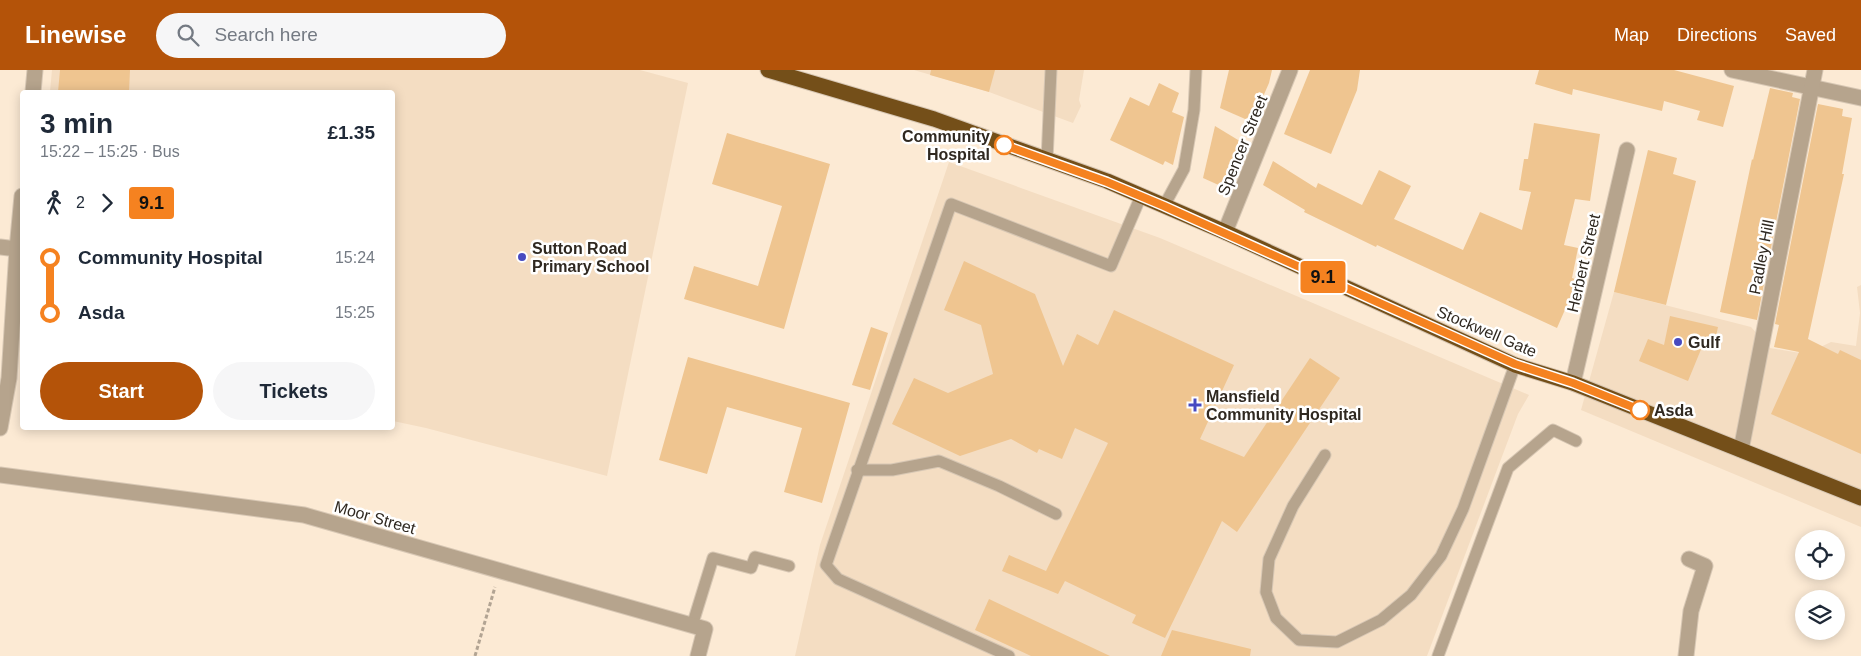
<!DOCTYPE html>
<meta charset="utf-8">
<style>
body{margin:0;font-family:Helvetica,sans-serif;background:#f6f6f7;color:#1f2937;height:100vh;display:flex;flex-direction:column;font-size:19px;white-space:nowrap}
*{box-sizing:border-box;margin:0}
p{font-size:16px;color:#747a83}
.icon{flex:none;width:28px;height:28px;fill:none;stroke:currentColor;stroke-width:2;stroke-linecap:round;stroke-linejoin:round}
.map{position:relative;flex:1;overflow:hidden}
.details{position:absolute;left:20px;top:20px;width:375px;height:340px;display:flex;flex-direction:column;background:#fff;border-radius:5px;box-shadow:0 2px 12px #0003}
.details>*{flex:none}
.badge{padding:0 10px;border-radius:4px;font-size:18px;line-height:32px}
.fabs{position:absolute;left:1795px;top:460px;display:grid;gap:10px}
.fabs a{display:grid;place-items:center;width:50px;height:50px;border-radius:50%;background:#fff;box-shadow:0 2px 12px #0003;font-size:25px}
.map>.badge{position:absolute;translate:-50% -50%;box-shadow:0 0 0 2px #fff}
.legs{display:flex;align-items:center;gap:8px;height:55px;padding:0 20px;font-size:16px}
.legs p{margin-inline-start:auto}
.overview{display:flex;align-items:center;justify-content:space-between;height:85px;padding:0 20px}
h1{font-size:28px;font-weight:800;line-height:38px}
.action{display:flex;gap:10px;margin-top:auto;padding:10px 20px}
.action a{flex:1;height:58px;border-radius:30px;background:#b45309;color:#fff;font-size:20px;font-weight:800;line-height:58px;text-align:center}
.action a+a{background:#f6f6f7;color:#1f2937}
ul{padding:0 20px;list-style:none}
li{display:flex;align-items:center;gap:18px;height:55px;font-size:19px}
li i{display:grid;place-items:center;width:8px;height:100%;margin:0 6px;background:currentColor}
li i::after{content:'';width:12px;height:12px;margin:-6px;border:4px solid;border-radius:50%;background:#fff}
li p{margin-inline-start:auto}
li:first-child i{background:linear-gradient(#0000 50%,currentColor 0)}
li:last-child i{background:linear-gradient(currentColor 50%,#0000 0)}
header{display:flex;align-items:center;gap:30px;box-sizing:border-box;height:70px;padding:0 25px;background:#b45309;color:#fff}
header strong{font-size:24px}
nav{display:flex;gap:28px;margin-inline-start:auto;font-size:18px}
.search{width:350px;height:45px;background:#f6f6f7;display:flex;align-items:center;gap:12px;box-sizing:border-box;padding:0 18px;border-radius:28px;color:#747a83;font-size:19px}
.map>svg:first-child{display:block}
.built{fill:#f4ddc2}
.building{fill:#efc590}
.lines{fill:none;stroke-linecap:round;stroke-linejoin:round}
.lane-casing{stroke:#d7c7b4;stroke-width:13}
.street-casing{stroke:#d7c7b4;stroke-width:17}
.highway-casing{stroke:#d7c7b4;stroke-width:17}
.path{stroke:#b2a493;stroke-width:3;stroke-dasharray:4 2.5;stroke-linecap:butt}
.lane{stroke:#b6a48d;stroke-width:11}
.street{stroke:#b6a48d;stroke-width:15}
.highway{stroke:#744f19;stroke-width:15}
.line-1-casing{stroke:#fff;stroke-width:11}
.line-1{stroke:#f58220;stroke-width:8}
.stop-1-dot{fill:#fff;stroke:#f58220;stroke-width:2.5}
.poi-dot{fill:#474ac0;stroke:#fff;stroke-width:2}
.labels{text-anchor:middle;stroke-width:5;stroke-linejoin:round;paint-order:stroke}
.stop-label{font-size:16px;font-weight:bold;fill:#2f2820;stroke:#fff;text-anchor:end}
.street-label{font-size:16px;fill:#2f2820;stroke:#fff}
.poi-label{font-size:16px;font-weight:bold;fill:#2f2820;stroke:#fff;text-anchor:start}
</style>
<header>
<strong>Linewise</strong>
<div class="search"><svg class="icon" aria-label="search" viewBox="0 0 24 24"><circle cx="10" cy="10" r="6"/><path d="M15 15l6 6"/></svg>Search here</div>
<nav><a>Map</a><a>Directions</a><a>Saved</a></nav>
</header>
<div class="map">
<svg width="1861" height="586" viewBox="0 0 1861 586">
<rect width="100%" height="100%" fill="#fcead4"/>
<g class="built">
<path d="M52,0H640L688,13L607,406L426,358L393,351L392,22H50Z"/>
<path d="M914,0H1084L1079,30L1081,36L1073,53L989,22Z"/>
<path d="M949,92L1160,168L1529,325L1518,344L1427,586H795L820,475Z"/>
<path d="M1861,215V457L1581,340L1614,222L1751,257L1770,278L1806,284L1831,272L1856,276L1860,243L1857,217Z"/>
</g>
<g class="building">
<path d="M60,0H130L129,22H58Z"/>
<path d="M931,0H995L989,22L930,5Z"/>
<path d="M1229,0H1272L1269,13L1252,52L1220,38Z"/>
<path d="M1310,0H1360L1357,20L1331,84L1284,64Z"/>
<path d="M1539,0H1674L1734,16L1723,57L1697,50L1700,41L1664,31L1662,41L1573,19L1572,25L1535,14Z"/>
<path d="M1159,13L1179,23L1172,42L1184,47L1173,95L1165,91L1163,95L1110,70L1130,27L1149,36Z"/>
<path d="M1770,18L1793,23L1792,27L1800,29L1757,250L1720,242L1752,89L1753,90Z"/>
<path d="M1818,34L1843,39L1842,46L1852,48L1842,104H1844L1808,269L1838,284L1840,280L1861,290V384L1771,344L1799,282L1774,277L1779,255L1775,254Z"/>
<path d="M1534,53L1600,64L1590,131L1575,129L1564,175L1578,178L1572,208L1578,210L1557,258L1377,175L1376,177L1304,142L1305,140L1263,115L1273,91L1316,118L1318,113L1362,135L1379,100L1411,116L1394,149L1463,180L1480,142L1522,160L1531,122L1519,120L1524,89H1528Z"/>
<path d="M1215,56L1243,73L1223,117L1203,108Z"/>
<path d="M727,63L830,94L784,259L684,229L694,196L758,216L782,136L712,114Z"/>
<path d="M1648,80L1677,88L1673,104L1696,111L1666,235L1614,222Z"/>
<path d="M964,191L1035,224L1063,296L1077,264L1098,275L1114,240L1234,295L1200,369L1244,387L1310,288L1340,308L1237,462L1222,451L1165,568L1132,553L1136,545L1065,511L1058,524L1002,501L1009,485L1046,501L1108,373L1075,358L1062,389L1039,379L1037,383L1011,369L960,386L892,354L914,308L948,323L993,304L981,255L944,240Z"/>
<path d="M1670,246L1718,257L1713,280L1702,277L1688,311L1639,291L1648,269L1664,275Z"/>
<path d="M871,257L888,263L870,320L852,315Z"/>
<path d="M688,287L850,333L822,433L784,422L802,358L727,337L707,404L659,390Z"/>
<path d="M989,529L1110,586H1031L975,560Z"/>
<path d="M1172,560L1251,579L1250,586H1161Z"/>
</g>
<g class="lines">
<g class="lane-casing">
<g id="lane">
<path d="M1047,90L1051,0"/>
<path d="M1164,136L1184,99L1194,40L1196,0"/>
<path d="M1325,385L1293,436L1269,489L1266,522L1276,548L1299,570L1337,572L1381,550L1411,525L1441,486L1463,439L1515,295"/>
<path d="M857,400H892L939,391L999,416L1056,444"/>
<path d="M692,556L713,488L751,498L755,487L789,496"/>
<path d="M1009,586L838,509L826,495L951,134L1111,196L1141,126"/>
<path d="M1438,586L1508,398L1553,360L1576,371"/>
</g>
</g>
<g class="street-casing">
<g id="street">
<path d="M1732,0L1861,28"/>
<path d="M33,22L35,0"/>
<path d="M1225,162L1290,0"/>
<path d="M0,177L17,179"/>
<path d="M1573,313L1627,80"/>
<path d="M0,358L9,308L17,179L22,126"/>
<path d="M1741,380L1815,0"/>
<path d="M0,405L304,445L705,559L698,586"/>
<path d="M1686,586L1691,541L1705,496L1689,489"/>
</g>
</g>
<g class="highway-casing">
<path id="highway" d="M768,0L934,49L1107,111L1225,162L1515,295L1573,313L1861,428"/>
</g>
<path class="path" d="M475,586L495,517"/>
<use href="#lane" class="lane"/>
<use href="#street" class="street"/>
<use href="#highway" class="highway"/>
</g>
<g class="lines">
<g class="line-1-casing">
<path id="line-1" d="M1004,75L1107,112L1164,136L1515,294L1573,313L1640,340"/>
</g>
<use href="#line-1" class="line-1"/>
</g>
<g class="stop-1-dot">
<circle cx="1004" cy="75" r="9"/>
<circle cx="1640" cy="340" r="9"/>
</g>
<g class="poi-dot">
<circle cx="522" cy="187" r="5"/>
<circle cx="1678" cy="272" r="5"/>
<path d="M1192.5 327.5h5v5h5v5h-5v5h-5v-5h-5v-5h5z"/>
</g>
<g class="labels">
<g class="stop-label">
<text x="990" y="72">Community<tspan x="990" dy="18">Hospital</tspan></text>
<text x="1654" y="346" text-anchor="start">Asda</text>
</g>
<g class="street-label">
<text transform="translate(1242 75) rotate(-68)" y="6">Spencer Street</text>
<text transform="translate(1761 187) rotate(-79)" y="6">Padley Hill</text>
<text transform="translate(1583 193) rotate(-77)" y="6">Herbert Street</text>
<text transform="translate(1487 261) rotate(23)" y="6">Stockwell Gate</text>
<text transform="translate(375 447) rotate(16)" y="6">Moor Street</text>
</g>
<g class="poi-label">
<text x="532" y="184">Sutton Road<tspan x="532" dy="18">Primary School</tspan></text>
<text x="1688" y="278">Gulf</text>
<text x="1206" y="332">Mansfield<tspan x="1206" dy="18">Community Hospital</tspan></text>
</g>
</g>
</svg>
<div class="fabs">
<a><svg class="icon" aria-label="locate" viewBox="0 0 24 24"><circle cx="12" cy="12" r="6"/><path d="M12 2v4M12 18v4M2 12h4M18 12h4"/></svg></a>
<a><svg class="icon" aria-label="layers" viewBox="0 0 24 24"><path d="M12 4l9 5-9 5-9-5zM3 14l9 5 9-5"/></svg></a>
</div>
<b class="badge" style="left:1323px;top:207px;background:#f58220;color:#111">9.1</b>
<section class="details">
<div class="overview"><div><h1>3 min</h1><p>15:22 – 15:25 · Bus</p></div><b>£1.35</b></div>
<div class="legs"><svg class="icon" aria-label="walk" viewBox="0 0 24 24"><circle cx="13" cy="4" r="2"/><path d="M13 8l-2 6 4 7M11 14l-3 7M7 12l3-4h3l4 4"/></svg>2<svg class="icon" aria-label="forward" viewBox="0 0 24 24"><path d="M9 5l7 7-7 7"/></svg><b class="badge" style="background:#f58220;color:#111">9.1</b></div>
<ul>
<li><i style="color:#f58220"></i><b>Community Hospital</b><p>15:24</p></li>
<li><i style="color:#f58220"></i><b>Asda</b><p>15:25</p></li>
</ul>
<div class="action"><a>Start</a><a>Tickets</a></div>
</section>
</div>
